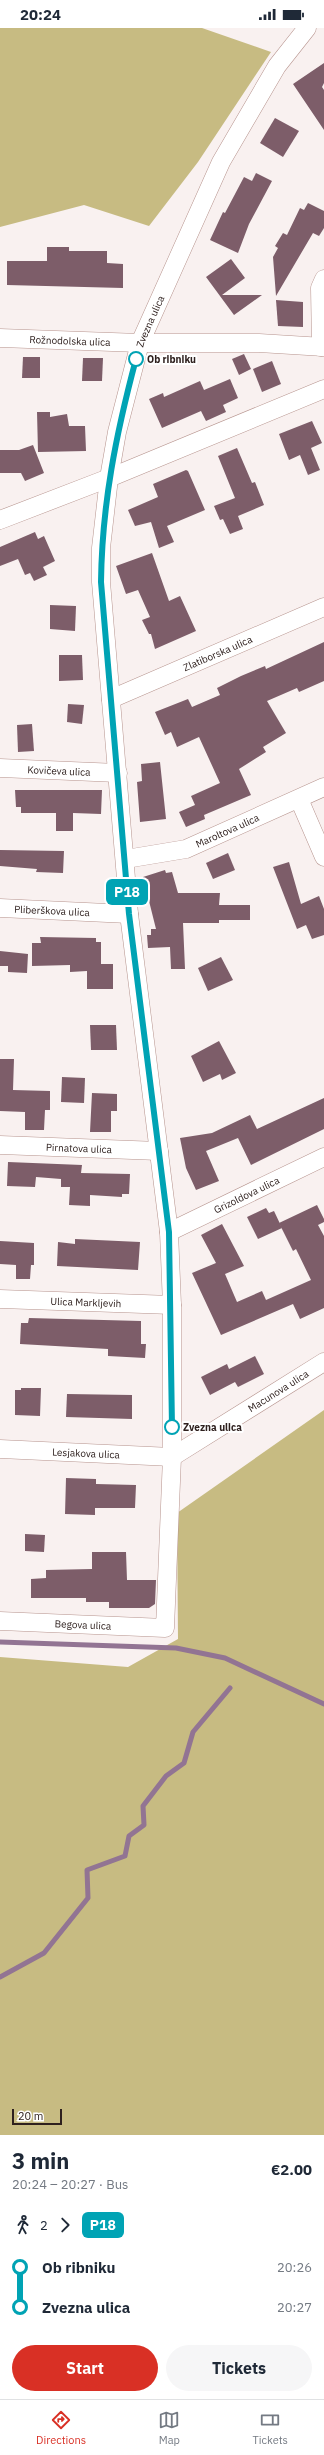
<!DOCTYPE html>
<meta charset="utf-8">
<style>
body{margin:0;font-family:"IBM Plex Sans",sans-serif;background:#f6f6f7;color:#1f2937;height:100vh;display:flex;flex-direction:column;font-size:15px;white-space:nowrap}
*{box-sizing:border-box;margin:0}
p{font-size:13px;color:#747a83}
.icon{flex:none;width:22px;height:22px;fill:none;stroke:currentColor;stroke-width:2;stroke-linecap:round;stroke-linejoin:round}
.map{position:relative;height:2107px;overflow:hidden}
.drawer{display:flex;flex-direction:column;background:#fff;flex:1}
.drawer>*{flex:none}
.badge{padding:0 8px;border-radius:6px;font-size:14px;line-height:26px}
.scale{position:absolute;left:12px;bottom:10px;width:50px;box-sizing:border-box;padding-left:4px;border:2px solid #2e201e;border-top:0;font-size:11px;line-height:14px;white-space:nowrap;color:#2e201e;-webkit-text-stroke:3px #fff;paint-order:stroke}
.map>.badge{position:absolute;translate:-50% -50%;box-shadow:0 0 0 2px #fff}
.legs{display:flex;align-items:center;gap:6px;height:44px;padding:0 12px;font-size:13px}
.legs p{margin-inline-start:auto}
.headline{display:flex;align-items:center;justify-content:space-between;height:68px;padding:0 12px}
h1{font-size:22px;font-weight:700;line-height:30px}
.action{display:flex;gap:8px;margin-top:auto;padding:8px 12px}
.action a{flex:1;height:46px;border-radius:24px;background:#d93025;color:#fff;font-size:16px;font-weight:700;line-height:46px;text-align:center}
.action a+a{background:#f6f6f7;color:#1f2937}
ul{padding:0 12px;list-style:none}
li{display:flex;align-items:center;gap:14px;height:40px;font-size:15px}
li i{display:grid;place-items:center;width:6px;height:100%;margin:0 5px;background:currentColor}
li i::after{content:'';width:10px;height:10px;margin:-5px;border:3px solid;border-radius:50%;background:#fff}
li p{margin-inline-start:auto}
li:first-child i{background:linear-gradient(#0000 50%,currentColor 0)}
li:last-child i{background:linear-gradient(currentColor 50%,#0000 0)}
.status{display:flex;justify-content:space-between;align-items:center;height:28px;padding:0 20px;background:#fff;direction:ltr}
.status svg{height:11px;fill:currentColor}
.menu{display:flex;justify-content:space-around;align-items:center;height:56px;border-top:1px solid #e0e1e3;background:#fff;font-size:11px;color:#747a83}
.menu a{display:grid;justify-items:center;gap:2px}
.menu .active{color:#d93025}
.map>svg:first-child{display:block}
.forest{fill:#c7bb82}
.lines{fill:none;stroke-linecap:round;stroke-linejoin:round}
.stream{stroke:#927493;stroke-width:5}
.building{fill:#7d5d69}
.minor-casing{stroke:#b7948e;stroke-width:19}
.minor{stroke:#fff;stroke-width:18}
.line-1-casing{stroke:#fff;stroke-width:9}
.line-1{stroke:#00a3b4;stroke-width:6}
.stop-1-dot{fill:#fff;stroke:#00a3b4;stroke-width:2}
.labels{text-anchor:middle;stroke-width:4;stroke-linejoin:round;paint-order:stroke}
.street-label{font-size:10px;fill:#2e201e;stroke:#fff}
.stop-label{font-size:10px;font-weight:bold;fill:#2e201e;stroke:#fff;text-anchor:start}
</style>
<div class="status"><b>20:24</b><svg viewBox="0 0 49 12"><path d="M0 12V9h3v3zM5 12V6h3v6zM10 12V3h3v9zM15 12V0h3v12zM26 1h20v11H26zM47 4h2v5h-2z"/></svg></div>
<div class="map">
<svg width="324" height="2107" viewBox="0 0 324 2107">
<rect width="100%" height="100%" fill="#f9f1f0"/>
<g class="forest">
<path d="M0,0H202L271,24L198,134L149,198L84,177L0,199Z"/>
<path d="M324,1382V2107H0V1629L128,1639L178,1611L177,1485Z"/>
</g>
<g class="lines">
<g class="stream">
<path d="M0,1614L176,1620L225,1630L324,1676"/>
<path d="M0,1949L44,1925L88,1870L87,1842L125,1828L129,1808L144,1797L143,1778L166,1748L184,1735L193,1704L230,1660"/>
</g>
</g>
<g class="building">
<path d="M324,35V55L322,59L324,62V102L293,56Z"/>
<path d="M275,90L299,103L283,129L260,115Z"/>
<path d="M256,145L272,153L249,196L238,225L210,212L223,184L225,185L244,149L252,153Z"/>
<path d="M308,175L324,183V200L319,208L313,205L276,268L273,229L278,220L275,218L283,205L287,207L300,180L304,182Z"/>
<path d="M47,219H69V223H107V235L123,236V260L7,257V233H47Z"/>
<path d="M231,231L245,250L222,267H262L234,287L206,249Z"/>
<path d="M276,272L303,274V299L278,298Z"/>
<path d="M244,326L251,341L239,347L232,331Z"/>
<path d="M23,329H40V350H22Z"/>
<path d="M83,330H103L102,353H82Z"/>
<path d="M272,333L281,356L262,364L253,341Z"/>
<path d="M230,351L238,370L223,377L226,384L206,393L201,383L162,400L149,371L163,365L164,369L200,353L204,362Z"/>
<path d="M37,384H50V389L67,386L69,398H85L86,423L38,424Z"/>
<path d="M312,393L322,415L311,420L320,442L308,447L300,427L289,432L279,406Z"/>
<path d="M33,417L44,445L25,453L21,445H0V422H19Z"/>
<path d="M237,420L252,455L255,454L264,477L238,488L243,501L230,506L223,491L220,492L214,478L235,470L218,428Z"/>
<path d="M186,442L188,443L205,482L167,498L174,514L159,520L151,494L135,498L128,482L158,469L153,456Z"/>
<path d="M35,504L38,511L44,508L55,533L43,539L47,547L34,553L30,545L25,547L18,531L0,538V519Z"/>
<path d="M152,525L169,573L180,568L196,603L155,621L151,606H149L142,592L150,589L138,562L126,566L116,538Z"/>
<path d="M50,577L76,578L75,603L50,601Z"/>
<path d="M324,614V653L299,664L297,660L267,673L286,705L263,719L266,724L239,741L251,767L204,787L205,791L186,799L179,784L195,777L191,768L220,755L199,709L177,719L171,704L165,707L155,684L188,671L192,679L220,667L217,660L241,648L265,638L266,641Z"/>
<path d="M59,627H82L83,652L59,653Z"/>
<path d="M68,676L84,677L82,696L67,694Z"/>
<path d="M32,696L34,723L18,724L17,697Z"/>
<path d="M160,734L166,791L140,794L137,754L142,753L141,736Z"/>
<path d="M15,762H102L101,786L73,785V803H56V785H21V779H16Z"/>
<path d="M0,822L64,823L63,845L36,844L37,841L0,838Z"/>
<path d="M228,825L235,842L213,851L206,835Z"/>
<path d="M289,834L301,876L319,868L324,881V907L312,911L306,897L297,901L273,839Z"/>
<path d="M165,842L166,845L172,844L178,865H220L219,877H250V892H219V895H183L185,941H171L170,919L148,920L147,907H151V901H156L143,849Z"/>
<path d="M40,909L96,910V914H101V936H113V961H87V943L70,944V937L32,938V915H41Z"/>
<path d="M0,923L28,926L27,945L8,944V938H0Z"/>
<path d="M221,929L233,952L208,963L198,940Z"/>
<path d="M90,997H116L117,1022H91Z"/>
<path d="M219,1013L236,1045L222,1052L220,1046L203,1054L191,1028Z"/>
<path d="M0,1031H14L13,1062L50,1063V1082H45L44,1102H25V1084L0,1083Z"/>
<path d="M62,1049L85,1050L84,1075L61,1074Z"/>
<path d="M92,1065L117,1066V1083H111V1104H90Z"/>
<path d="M324,1070V1101L251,1137L238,1110L206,1123L219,1153L196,1162L186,1140L180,1110L212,1105L250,1087L257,1101Z"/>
<path d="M8,1134L82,1137L81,1145L130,1146L129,1166H122V1169L90,1167V1178L69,1177L70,1159H61V1151L36,1149L35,1159L7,1158Z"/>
<path d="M317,1177L324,1191V1194L318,1197L324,1208V1280L300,1291L293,1276L221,1307L192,1245L216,1235L201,1207L222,1196L244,1238L225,1246L237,1274L262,1263L266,1272L311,1252L296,1221L293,1223L279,1195Z"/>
<path d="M266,1180L269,1185L274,1183L282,1200L258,1211L247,1189Z"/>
<path d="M75,1211L140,1214L138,1242L57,1238L58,1214L75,1216Z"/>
<path d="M0,1213L34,1215V1237H31L30,1251H16V1237L0,1236Z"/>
<path d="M29,1290L141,1293V1316H146L145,1330L108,1328V1321L20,1316L21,1295H28Z"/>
<path d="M255,1328L264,1346L238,1359L235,1354L210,1367L201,1349L227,1336L229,1341Z"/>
<path d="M21,1360H41L40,1388L15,1387V1362H21Z"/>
<path d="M67,1366L132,1367V1391L66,1389Z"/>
<path d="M66,1450L96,1451V1456L136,1457L135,1480H95V1487L65,1486Z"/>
<path d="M25,1506L45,1507L44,1524L25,1523Z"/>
<path d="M92,1524H126L127,1552H156L155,1576L149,1580H109V1574H86V1570H31V1551L46,1550V1542L92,1541Z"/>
</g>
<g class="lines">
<g class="minor-casing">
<g id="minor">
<path id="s1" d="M0,310L140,315H259L324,319"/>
<path d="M321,319L320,260L324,251"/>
<path d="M0,492L109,450L324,361"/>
<path id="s2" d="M111,671L324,579"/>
<path id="s3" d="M0,740L118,745"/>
<path d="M299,771L324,829"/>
<path id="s4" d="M126,831L186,821L324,759"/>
<path id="s5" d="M0,880L129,886"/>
<path id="s6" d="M0,1117L159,1123"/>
<path id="s7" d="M169,1204L324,1129"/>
<path id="s8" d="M0,1271L172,1277"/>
<path id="s9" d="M0,1421L172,1429"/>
<path id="s10" d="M172,1429L324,1334"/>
<path id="s11" d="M0,1593L165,1600L172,1429V1277L169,1204L129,886L101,554V520L109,450L117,404L140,315L221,134L277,38L307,0"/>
</g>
</g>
<use href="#minor" class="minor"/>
</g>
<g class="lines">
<g class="line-1-casing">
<path id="line-1" d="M136,331C116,406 102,476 101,554L129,886L169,1204L172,1399"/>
</g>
<use href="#line-1" class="line-1"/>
</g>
<g class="stop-1-dot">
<circle cx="136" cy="331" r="7"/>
<circle cx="172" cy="1399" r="7"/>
</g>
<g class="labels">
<g class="street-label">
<text dy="4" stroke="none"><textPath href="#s11" startOffset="1482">Zvezna ulica</textPath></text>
<text dy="4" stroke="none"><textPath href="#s1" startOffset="70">Rožnodolska ulica</textPath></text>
<text dy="4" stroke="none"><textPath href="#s2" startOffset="116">Zlatiborska ulica</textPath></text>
<text dy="4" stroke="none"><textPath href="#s3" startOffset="59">Kovičeva ulica</textPath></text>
<text dy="4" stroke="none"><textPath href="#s4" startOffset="106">Maroltova ulica</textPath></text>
<text dy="4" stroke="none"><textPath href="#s5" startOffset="52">Pliberškova ulica</textPath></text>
<text dy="4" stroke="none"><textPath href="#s6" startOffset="79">Pirnatova ulica</textPath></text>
<text dy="4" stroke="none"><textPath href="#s7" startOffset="86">Grizoldova ulica</textPath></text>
<text dy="4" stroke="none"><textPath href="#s8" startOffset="86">Ulica Markljevih</textPath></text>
<text dy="4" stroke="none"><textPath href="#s10" startOffset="125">Macunova ulica</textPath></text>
<text dy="4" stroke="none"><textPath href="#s9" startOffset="86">Lesjakova ulica</textPath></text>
<text dy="4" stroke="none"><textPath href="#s11" startOffset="83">Begova ulica</textPath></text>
</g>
<g class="stop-label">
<text x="147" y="335">Ob ribniku</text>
<text x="183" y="1403">Zvezna ulica</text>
</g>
</g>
</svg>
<div class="scale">20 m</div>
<b class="badge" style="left:127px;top:864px;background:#00a3b4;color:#fff">P18</b>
</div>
<section class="drawer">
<div class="headline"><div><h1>3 min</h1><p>20:24 – 20:27 · Bus</p></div><b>€2.00</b></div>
<div class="legs"><svg class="icon" aria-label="walk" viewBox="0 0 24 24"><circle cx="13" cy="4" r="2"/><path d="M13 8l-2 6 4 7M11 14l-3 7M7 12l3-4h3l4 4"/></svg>2<svg class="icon" aria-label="forward" viewBox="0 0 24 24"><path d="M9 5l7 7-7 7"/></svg><b class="badge" style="background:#00a3b4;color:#fff">P18</b></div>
<ul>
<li><i style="color:#00a3b4"></i><b>Ob ribniku</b><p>20:26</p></li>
<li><i style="color:#00a3b4"></i><b>Zvezna ulica</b><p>20:27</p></li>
</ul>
<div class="action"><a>Start</a><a>Tickets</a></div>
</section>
<nav class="menu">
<a class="active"><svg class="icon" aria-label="directions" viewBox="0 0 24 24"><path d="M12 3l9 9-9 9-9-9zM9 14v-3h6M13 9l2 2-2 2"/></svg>Directions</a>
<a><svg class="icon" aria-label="map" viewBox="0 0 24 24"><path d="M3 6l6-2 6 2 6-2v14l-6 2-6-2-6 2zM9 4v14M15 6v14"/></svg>Map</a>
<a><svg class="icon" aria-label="tickets" viewBox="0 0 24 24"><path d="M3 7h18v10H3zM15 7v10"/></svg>Tickets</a>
</nav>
